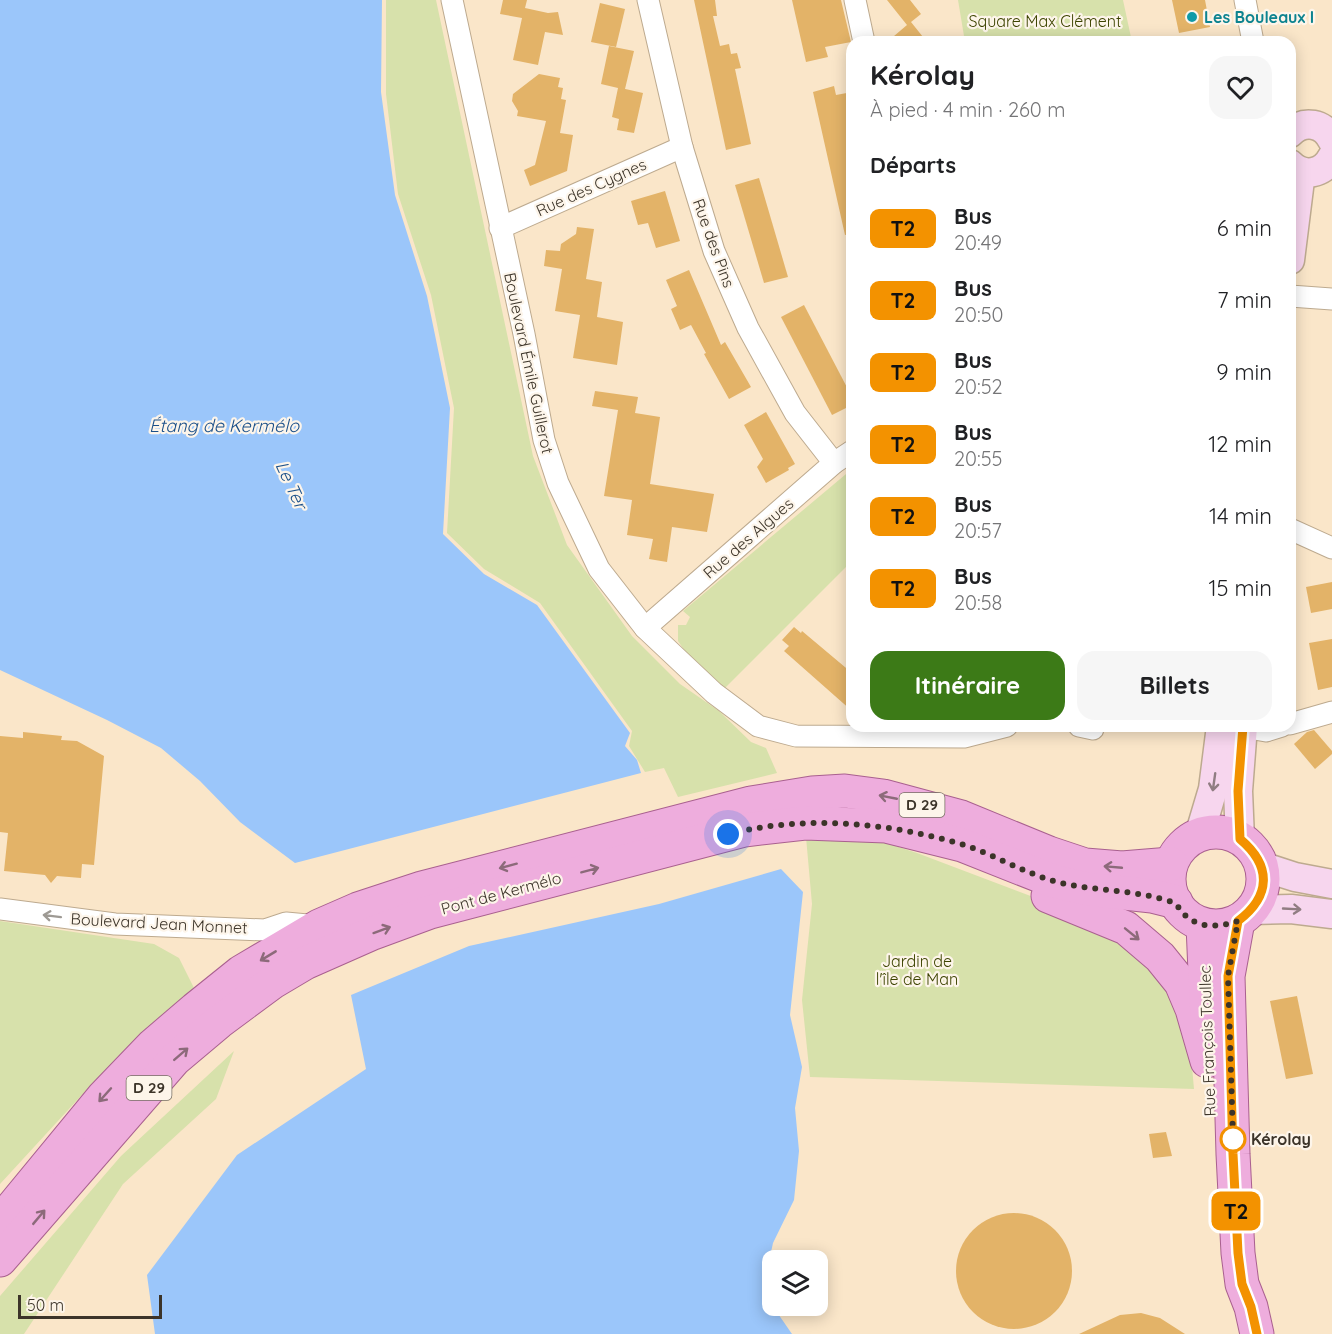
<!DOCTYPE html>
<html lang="fr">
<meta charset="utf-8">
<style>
body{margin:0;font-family:Quicksand,sans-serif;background:#f6f6f6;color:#202124;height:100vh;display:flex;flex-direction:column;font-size:22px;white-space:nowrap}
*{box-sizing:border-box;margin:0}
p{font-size:20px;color:#757577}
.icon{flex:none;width:33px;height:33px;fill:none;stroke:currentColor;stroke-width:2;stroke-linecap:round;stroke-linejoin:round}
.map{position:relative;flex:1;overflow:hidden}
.panel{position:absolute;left:846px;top:36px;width:450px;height:696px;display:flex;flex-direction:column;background:#fff;border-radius:18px;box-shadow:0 3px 15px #0003}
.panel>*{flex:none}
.badge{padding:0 12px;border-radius:9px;font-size:21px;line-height:39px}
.controls{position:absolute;left:762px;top:1250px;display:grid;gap:12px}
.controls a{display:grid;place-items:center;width:66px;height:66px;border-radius:12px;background:#fff;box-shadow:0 3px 15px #0003;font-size:30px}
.scale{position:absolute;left:18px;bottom:15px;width:144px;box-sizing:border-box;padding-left:6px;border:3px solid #3c3429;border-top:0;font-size:16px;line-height:21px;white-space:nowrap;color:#3c3429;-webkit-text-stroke:4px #fdf5ea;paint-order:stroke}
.you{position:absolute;width:30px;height:30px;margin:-15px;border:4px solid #fff;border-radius:50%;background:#1a73e8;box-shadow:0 0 0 9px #1a73e833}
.map>.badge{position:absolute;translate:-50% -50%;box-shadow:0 0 0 3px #fff}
h2{padding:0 24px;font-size:22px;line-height:54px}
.round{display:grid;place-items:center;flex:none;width:63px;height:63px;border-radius:18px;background:#f6f6f6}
.summary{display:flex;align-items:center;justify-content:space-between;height:102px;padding:0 24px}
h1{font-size:28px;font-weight:700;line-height:45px}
.button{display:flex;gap:12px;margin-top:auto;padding:12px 24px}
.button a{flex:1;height:69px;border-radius:18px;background:#3c7a17;color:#fff;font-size:24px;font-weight:700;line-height:69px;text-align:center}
.button a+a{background:#f6f6f6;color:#202124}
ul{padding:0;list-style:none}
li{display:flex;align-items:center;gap:18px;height:72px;padding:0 24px}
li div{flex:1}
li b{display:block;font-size:22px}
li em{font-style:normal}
li .badge{min-width:66px;font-weight:700;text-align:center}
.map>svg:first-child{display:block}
.green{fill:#d7e1ab}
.water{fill:#9bc6fa}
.building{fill:#e3b368}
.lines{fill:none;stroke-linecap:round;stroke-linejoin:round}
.street-casing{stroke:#bdaa8f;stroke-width:23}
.secondary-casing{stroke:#bdaa8f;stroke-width:31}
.primary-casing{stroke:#a9608f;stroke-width:35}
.street{stroke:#fff;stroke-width:21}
.secondary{stroke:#f7d6ee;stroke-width:28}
.primary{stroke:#eeaddd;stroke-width:33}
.oneway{stroke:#907d82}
.oneway2{stroke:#8c6a7a}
.oneway3{stroke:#9e9a94}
.line-casing{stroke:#fff;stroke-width:14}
.line{stroke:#f39200;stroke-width:9}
.walk{stroke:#3c3429;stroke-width:6;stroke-dasharray:0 10.8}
.culture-dot{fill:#0f9aa8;stroke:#fdf5ea;stroke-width:2}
.stop-dot{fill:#fff;stroke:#f39200;stroke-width:3}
.labels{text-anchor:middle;stroke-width:4.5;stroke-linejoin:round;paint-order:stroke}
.shield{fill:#fdf5ea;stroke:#766e63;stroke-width:1.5}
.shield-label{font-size:15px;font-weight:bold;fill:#3c3429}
.culture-label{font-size:16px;font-weight:bold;fill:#0d838f;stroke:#fdf5ea;text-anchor:start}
.park-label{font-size:16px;fill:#3d4401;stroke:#fdf5ea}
.street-label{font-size:16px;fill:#3c3429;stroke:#fdf5ea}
.stop-label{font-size:16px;font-weight:bold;fill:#3c3429;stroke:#fdf5ea;text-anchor:start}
.water-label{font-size:18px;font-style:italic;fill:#1a4f89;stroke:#fdf5ea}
</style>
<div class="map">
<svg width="1332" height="1334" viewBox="0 0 1332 1334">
<rect width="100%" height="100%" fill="#fae6c9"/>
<g class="green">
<path d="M386,0H436L533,456L567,545L632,636L680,684L719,711L751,742L766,748L777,773L678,797L664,768L645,772L629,746L632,731L540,603L484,569L447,533L454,408L431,295L398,194L386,94Z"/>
<path d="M958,0H1123L1132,42H965Z"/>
<path d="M852,469V561L725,688L691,660L678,641V625H686L690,617L683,611Z"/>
<path d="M806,837L871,838L917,853L1118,929L1143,947L1188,1022L1194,1089L810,1077L802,1000L812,904Z"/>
<path d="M0,921L154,944L179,958L194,988L91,1085L0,1184Z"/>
<path d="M234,1051L216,1099L123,1184L24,1334H0V1296L121,1156Z"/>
</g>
<g class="water">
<path d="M0,0H382L381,92L395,195L427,296L450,408L443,534L484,574L537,605L630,733L625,746L637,760L641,773L295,863L240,822L200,781L161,748L107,720L0,670Z"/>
<path d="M781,869L803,892L790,1015L802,1067L795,1108L799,1151L794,1200L773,1243L766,1275L772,1305L792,1334H155L147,1275L237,1155L366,1069L351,995L469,946L659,904Z"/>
</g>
<g class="building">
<path d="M503,0H527L525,8L548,13L558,12L563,35L545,32L538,65L513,60L522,18L500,14Z"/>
<path d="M694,0H715L717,16H713L720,46L729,44L731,54L737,53L741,68L735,69L751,144L726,150Z"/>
<path d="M792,0H841L851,42L825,47L828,57L806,62Z"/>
<path d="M887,0H910L921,14L911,22L927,42H887L907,25Z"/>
<path d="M1172,0H1205L1210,27L1179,33Z"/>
<path d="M600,3L625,9L616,47L591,42Z"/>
<path d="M609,46L634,51L625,89L621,88L643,93L634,133L617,130L619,119L612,117L618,88L601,84Z"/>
<path d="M539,74L560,78L558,87L563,88L561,99L566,100L560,133L573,135L567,171L530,186L524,170L535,165L546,121L517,116L518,111L512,101L513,94Z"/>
<path d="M834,86L836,95L852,92V234L845,235L813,92Z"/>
<path d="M759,178L788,277L764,283L735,185Z"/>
<path d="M665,191L680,241L656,248L648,223L638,225L631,201Z"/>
<path d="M577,227L594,229L586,279L602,282L597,317L623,322L617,365L573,358L580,315L555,311L562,269L544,266L546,250L560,251L561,244L576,234Z"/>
<path d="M689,270L721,345L725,342L751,387L729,399L704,354L706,353L691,325L680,330L671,309L677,306L666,280Z"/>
<path d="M804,305L852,397V405L832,415L781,317Z"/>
<path d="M595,391L638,397L635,413L660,417L650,484L714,494L707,532L672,527L667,562L649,559L653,539L627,535L632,500L604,496L618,410L592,406Z"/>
<path d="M766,412L795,464L788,468L789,470L766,483L757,467L763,459L744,425Z"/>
<path d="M1332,582V609L1311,613L1306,587Z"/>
<path d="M794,627L801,633L802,631L852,673V711L784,651L789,646L782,640Z"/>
<path d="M1332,639V687L1318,690L1309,643Z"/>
<path d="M1314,730L1332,751V754L1315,769L1294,744L1307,732Z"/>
<path d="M23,732L62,736L61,740L77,741L104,756L94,865L82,864L81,878L57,876L51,883L45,875L4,871L8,833L0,832V736L23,738Z"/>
<path d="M1297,996L1313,1074L1286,1079L1270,1001Z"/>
<path d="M1166,1132L1172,1156L1153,1158L1149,1134Z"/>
<circle cx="1014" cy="1271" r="58"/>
<path d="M1141,1313L1160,1318L1185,1334H1079L1120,1315Z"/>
</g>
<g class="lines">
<g class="street-casing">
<g id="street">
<path d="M452,0L524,334L544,440L558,483L599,569L645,628L714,693L758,726L796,736L964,737L1007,726"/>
<path d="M648,0L682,147L714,251L748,328L795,413L834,463"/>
<path d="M855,0L864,42"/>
<path d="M1245,0L1253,42"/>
<path d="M500,228L682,147"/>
<path d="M1290,296L1332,299"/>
<path d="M1290,529L1332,548"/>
<path d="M645,628L834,463L852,451"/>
<path d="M1290,724L1332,712"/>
<path d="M1079,726L1093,729"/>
<path d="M1243,727L1266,731L1282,726"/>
<path d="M0,909L115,924L265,930L286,923L318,926"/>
</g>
</g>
<g class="secondary-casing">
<g id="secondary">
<path d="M1290,133C1304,119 1324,123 1332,140"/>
<path d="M1290,164C1304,178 1323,174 1332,157"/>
<path d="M1290,260L1301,172"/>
<path d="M1199,836L1213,789L1221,726"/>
<path d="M1240,839L1238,791L1243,726"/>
<path d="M1261,866L1295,877L1332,884"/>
<path d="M1252,910L1291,909L1332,914"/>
</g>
</g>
<g class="primary-casing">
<g id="primary">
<circle cx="1216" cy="879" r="47"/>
<path d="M1048,896L1126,928L1160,957L1181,983L1192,1009L1207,1061"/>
<path d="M1238,921L1228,976L1233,1154L1238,1253L1242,1284L1251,1307L1257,1334"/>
<path d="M1203,925L1207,1019"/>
<path d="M0,1222L103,1097L153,1045L195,1009L241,972L319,926L358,909L422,888L751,803L812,793L845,791L883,796L961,817L1049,853L1085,865L1122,868L1171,864"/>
<path d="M0,1260L175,1059L219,1022L273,982L305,963L373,933L430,912L744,830L805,823L886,826L962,845L1053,881L1087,889L1152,896L1176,902"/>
</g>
</g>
<use href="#street" class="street"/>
<use href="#secondary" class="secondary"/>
<use href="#primary" class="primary"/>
</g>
<defs><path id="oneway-shaft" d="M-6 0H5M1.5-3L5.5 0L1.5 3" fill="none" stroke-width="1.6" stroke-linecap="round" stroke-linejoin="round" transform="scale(1.5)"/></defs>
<g class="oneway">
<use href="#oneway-shaft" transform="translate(1214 782) rotate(98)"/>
<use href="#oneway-shaft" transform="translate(1292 909) rotate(3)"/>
</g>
<g class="oneway2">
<use href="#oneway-shaft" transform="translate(888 797) rotate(-169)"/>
<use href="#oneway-shaft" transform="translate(508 866) rotate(165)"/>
<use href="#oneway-shaft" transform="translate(1113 867) rotate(-175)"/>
<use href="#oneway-shaft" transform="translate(590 870) rotate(-15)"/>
<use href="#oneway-shaft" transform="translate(382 930) rotate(-20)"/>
<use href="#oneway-shaft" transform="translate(1132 934) rotate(39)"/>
<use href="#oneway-shaft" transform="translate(268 956) rotate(149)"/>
<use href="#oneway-shaft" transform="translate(181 1054) rotate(-41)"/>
<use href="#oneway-shaft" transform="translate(105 1095) rotate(132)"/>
<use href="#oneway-shaft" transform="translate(39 1217) rotate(-50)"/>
</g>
<use class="oneway3" href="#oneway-shaft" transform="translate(52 916) rotate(-173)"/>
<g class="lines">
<g class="line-casing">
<path id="line" d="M1243,726L1238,791L1240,839C1272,866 1271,896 1238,921L1228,976L1233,1154L1238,1253L1242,1284L1251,1307L1257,1334"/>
</g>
<use href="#line" class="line"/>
<path class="walk" d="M728,834C805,815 885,822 961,844C993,854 1022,872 1054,881C1089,891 1126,889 1162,899C1183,904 1175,909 1190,919C1204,929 1222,926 1238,921L1228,976L1233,1139"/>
</g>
<circle class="culture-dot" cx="1192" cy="17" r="6"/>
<circle class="stop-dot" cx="1233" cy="1139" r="12"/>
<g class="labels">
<g class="shield">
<rect x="899.5" y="793" width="45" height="24" rx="4.5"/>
<rect x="126.5" y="1076" width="45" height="24" rx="4.5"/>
</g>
<g class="shield-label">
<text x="922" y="810">D 29</text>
<text x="149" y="1093">D 29</text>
</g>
<g class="culture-label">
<text x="1204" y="23">Les Bouleaux I</text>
</g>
<g class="park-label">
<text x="1045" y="27">Square Max Clément</text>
<text x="917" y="967">Jardin de<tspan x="917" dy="18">l'île de Man</tspan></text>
</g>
<g class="street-label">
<text transform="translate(591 187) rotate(-24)" y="6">Rue des Cygnes</text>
<text transform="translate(714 243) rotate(70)" y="6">Rue des Pins</text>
<text transform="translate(529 363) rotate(78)" y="6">Boulevard Émile Guillerot</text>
<text transform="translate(748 538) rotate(-41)" y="6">Rue des Algues</text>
<text transform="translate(501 893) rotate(-15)" y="6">Pont de Kermélo</text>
<text transform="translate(159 923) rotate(3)" y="6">Boulevard Jean Monnet</text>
<text transform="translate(1207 1041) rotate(-92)" y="6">Rue François Toullec</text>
</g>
<g class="stop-label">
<text x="1251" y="1145">Kérolay</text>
</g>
<g class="water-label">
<text x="224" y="432">Étang de Kermélo</text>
<text transform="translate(291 485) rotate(65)" y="6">Le Ter</text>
</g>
</g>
</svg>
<div class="controls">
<a><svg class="icon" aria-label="layers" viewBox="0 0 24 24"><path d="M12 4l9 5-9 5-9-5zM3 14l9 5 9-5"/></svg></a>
</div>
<div class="scale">50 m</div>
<div class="you" style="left:728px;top:834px"></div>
<b class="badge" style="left:1236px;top:1211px;background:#f39200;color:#111">T2</b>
<section class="panel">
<div class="summary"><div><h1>Kérolay</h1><p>À pied · 4 min · 260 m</p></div><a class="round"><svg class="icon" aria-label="heart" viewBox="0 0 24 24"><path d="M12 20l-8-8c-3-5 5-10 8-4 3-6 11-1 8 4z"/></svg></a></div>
<h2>Départs</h2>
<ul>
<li><span class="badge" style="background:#f39200;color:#111">T2</span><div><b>Bus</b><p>20:49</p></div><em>6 min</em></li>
<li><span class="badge" style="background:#f39200;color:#111">T2</span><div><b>Bus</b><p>20:50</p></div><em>7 min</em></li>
<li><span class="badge" style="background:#f39200;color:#111">T2</span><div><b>Bus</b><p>20:52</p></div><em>9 min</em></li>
<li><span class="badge" style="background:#f39200;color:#111">T2</span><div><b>Bus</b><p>20:55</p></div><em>12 min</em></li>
<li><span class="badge" style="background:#f39200;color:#111">T2</span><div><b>Bus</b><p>20:57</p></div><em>14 min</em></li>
<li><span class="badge" style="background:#f39200;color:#111">T2</span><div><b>Bus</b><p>20:58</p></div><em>15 min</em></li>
</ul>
<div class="button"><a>Itinéraire</a><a>Billets</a></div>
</section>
</div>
